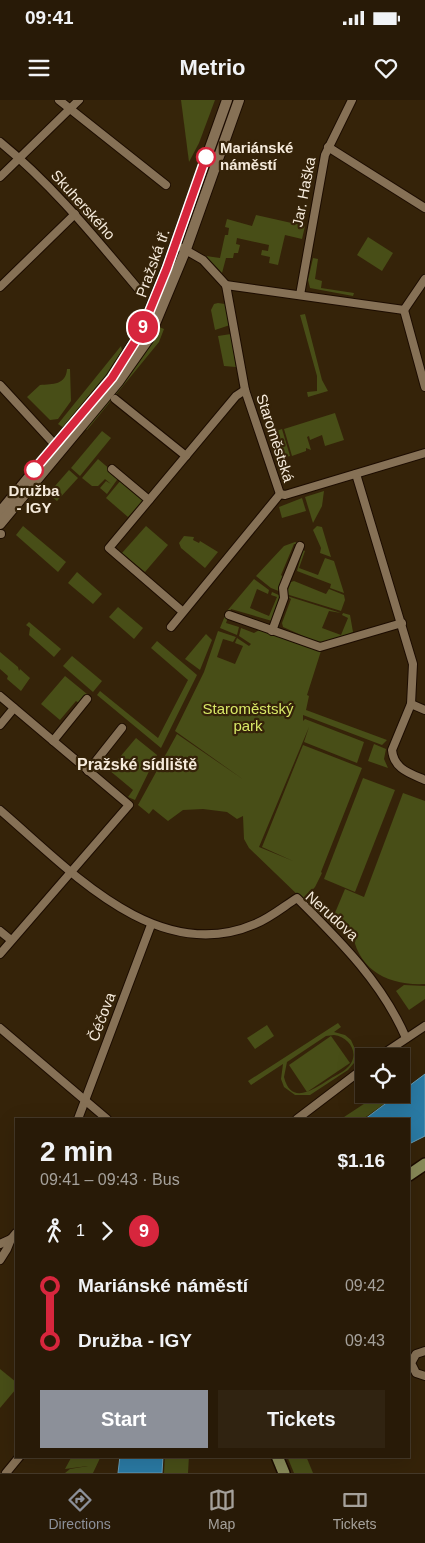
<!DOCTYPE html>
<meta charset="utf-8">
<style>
body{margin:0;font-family:Helvetica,sans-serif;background:#302311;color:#f1f3f6;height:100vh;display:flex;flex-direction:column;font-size:19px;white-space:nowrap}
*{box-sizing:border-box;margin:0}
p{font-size:16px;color:#a5a19b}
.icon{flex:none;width:28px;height:28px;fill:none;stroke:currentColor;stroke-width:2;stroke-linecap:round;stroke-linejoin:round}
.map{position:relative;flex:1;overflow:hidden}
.drawer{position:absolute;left:15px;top:1018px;width:395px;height:340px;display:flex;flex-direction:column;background:#281a07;border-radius:0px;box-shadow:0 5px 20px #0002,0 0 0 1px #443828}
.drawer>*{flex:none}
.badge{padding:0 10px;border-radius:16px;font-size:18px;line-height:32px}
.buttons{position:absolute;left:355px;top:948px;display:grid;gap:10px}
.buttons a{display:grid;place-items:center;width:55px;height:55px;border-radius:0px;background:#281a07;box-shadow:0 5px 20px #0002,0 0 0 1px #443828;font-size:25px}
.map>.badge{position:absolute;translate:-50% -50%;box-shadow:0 0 0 2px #fff}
.legs{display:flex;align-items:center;gap:8px;height:55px;padding:0 25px;font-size:16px}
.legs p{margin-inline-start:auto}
.headline{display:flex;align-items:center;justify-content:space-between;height:85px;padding:0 25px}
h1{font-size:28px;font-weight:800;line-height:38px}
.primary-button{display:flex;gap:10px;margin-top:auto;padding:10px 25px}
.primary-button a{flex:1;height:58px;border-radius:0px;background:#8c9099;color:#fff;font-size:20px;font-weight:800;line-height:58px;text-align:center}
.primary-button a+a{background:#302311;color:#f1f3f6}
ul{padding:0 25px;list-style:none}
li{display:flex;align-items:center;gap:18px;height:55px;font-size:19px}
li i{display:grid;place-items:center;width:8px;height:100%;margin:0 6px;background:currentColor}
li i::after{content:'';width:12px;height:12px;margin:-6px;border:4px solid;border-radius:50%;background:#281a07}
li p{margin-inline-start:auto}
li:first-child i{background:linear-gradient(#0000 50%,currentColor 0)}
li:last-child i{background:linear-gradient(currentColor 50%,#0000 0)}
.status{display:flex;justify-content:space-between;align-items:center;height:35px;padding:0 25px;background:#281a07;direction:ltr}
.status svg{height:14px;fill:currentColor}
header{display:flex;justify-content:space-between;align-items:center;height:65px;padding:0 25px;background:#281a07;font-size:22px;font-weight:800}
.tab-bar{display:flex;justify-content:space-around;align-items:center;height:70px;border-top:1px solid #443828;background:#281a07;font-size:14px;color:#a5a19b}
.tab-bar a{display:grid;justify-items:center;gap:2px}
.tab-bar .current{color:#8c9099}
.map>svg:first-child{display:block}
.green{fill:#484e17;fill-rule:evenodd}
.water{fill:#2a7aa4;stroke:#679cb4}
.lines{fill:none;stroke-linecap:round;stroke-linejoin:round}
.minor-casing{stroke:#1c0c00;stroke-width:10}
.tertiary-casing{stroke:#1c0c00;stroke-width:12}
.secondary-casing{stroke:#1c0c00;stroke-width:14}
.minor{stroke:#867156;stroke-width:8}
.tertiary{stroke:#867156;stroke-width:10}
.secondary{stroke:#888a58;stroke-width:11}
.line-1-casing{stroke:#fff;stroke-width:11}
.line-1{stroke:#d7263d;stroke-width:8}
.stop-1-dot{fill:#fff;stroke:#d7263d;stroke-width:2.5}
.labels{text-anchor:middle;stroke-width:4.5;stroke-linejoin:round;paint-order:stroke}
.stop-label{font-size:15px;font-weight:bold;fill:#f5eadb;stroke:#352309;text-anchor:start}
.street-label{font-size:15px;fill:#f5eadb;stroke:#352309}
.park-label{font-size:15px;fill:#d8e867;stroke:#352309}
.neighbourhood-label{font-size:16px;font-weight:bold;fill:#f5eadb;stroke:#352309}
</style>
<div class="status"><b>09:41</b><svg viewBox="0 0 49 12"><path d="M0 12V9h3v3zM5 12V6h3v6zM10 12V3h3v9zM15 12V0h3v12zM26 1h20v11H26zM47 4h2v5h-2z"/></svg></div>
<header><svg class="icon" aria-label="menu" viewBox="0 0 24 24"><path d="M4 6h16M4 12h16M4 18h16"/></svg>Metrio<svg class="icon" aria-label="heart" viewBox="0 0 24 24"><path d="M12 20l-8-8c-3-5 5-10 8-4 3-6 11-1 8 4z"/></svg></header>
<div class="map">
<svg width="425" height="1373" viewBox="0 0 425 1373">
<rect width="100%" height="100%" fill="#352309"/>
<g class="green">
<path d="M181,0H215L199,43L189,62Z"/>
<path d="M256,115L305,126L302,139L285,135L278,165L269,163L270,157L261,155L262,150L268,151L269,145L237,138L236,144L240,145L238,153H234L233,158H226L222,173L206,156L220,158L225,135H228L229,128L225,127L227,119L252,126Z"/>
<path d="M368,137L393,153L382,171L357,155Z"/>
<path d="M313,158L318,159L315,179L322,181L321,188L354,193L353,196L310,188L308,180Z"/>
<path d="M218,203L225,204L230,225L215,230L211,210L214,204Z"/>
<path d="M305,214L322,280L328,291L308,297L307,292L317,291V276L300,215Z"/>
<path d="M159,227L164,229L159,242L87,330L84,328L139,261Z"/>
<path d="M231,234L236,267L224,266L218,236Z"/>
<path d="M121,246L123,255L116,265L64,328L58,324Z"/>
<path d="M67,269H70L71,301L58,319L50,320L27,297L40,285C53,284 66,285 67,269Z"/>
<path d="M335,313L344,340L325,346L322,335L310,340L309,336L307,337L311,350L306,348V351L292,356L284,329Z"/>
<path d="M282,329L290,356L276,360L268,334Z"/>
<path d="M102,331L111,338L80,376L71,368Z"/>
<path d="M98,359L119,377L107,394L100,388L106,381L111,384L105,379L98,386H92L82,378Z"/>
<path d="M69,370L78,378L57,401L48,394Z"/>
<path d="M121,380L144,399L128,417L106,398Z"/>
<path d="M324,391L322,406L313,423L305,397Z"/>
<path d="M302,398L306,411L282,418L279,407Z"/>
<path d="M23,426L66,462L58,472L16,435Z"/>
<path d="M146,426L168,445L145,472L122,453Z"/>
<path d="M317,426L322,427L331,457L320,453L321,448L313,430Z"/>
<path d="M184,436L194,437L193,440L199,443L200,441L218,452L205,468L181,448L179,443Z"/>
<path d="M295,442L303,445L294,444L281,475L285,478L281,492L271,488L256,476L284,446Z"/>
<path d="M303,450L305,451L299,468L318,475L325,458L334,461L344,493L330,488L331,484L297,471Z"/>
<path d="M77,472L102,494L93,504L68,483Z"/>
<path d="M254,479L269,490L268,494L257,489L250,508L269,516L277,497L271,495L272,492L281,496L272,521L231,509L226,523L239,527L237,535L220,528L227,511Z"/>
<path d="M294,481L326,494L329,489L344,495L345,500L341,511L286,494L291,482Z"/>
<path d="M287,496L341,513L329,511L322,528L341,535L348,518L342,515L343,513L350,515L353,532L325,543H319L283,527L282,523L291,499Z"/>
<path d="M118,507L143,528L134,539L109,517Z"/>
<path d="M29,522L61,549L54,557L29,535L30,528L26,525Z"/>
<path d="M241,528L254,533L261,529L321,551L307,595L309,596L306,610L387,640L382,645L303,615V621L305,619L364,642L357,663L304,642L309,627L259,747L293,761L262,747L303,645L362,668L321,772L322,773L315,787L303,800L249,748L244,739L243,716L237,719L227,712L203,709L183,710L168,721L153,709L149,714L138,705L177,634L244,680L175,631L204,572L218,531L236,537L233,542L223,539L217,557L235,564L243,546L235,543L237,538L249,546L251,544L239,536Z"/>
<path d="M206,534L212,540L200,570L185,559Z"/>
<path d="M157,541L197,575L161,648L97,595L100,591L158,638L188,580L151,548Z"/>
<path d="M0,552L18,567L19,571L20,569L30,578L21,591L7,579L8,576L0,569Z"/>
<path d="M72,556L102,581L93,592L63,566Z"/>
<path d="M65,576L87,594L79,603L76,601L60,620L41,604Z"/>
<path d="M136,638L157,655L135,700L128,697L133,690L109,670Z"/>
<path d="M374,644L386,649L384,659L388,668L368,661Z"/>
<path d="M363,678L395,690L355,792L324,779Z"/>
<path d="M403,693L425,701V884C387,886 356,869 352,829L332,820L345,789L364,797Z"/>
<path d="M404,885L425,886V899L409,910L396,891Z"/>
<path d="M338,923L341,927L334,932L345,935L351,940L355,949L354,963L348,970L310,995H295L284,987L281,979L283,964L251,985L248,981ZM334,935C349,937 360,953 349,966C344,972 336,975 330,979C314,989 291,1006 284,977L287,962L326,936Z"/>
<path d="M267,925L274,936L255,949L247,938Z"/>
<path d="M331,936L350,963L307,992L289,965Z"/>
<path d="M379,994H398L363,1019H341Z"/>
<path d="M0,1269L16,1282V1289L0,1308Z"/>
<path d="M72,1356H101L93,1373H65L70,1369L88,1366L65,1369Z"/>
<path d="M165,1356H189L188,1373H164Z"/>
<path d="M287,1356H306L313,1373H294Z"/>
</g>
<g class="water">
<path d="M425,974V1036L409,1044V1019H365Z"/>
<path d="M120,1356H163L162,1373H118Z"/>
</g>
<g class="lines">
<g class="minor-casing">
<g id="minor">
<path d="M59,0L166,85"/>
<path d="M0,42C53,85 96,139 140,191"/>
<path d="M328,47L425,108"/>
<path d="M0,77L79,0"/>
<path d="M182,148L203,160L226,185L245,290L280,394"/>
<path d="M226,185L404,210"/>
<path d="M0,187L75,114"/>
<path d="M300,195L325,55L352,0"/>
<path d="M404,210L425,287"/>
<path d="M404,210L425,179"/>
<path d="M0,285L58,348"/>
<path d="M115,299L186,356"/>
<path d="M112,369L149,400"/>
<path d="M356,374L413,564L411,604L392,650C394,669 409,673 425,680"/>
<path d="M280,394L285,395L425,353"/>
<path d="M0,434H1"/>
<path d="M182,511L109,448L236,296L245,290"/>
<path d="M229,515L320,547L402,523"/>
<path d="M171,527L280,394"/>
<path d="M272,531L284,498L283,488L300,446"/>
<path d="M0,596L129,705L0,854"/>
<path d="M411,604L425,610"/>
<path d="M0,625L14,608"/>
<path d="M53,641L87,599"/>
<path d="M88,671L122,628"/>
<path d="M0,710C68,768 156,867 255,824C270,818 283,807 297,798C339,840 382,882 406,938"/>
<path d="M0,831L11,840"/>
<path d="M0,928L107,1019"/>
<path d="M380,956L425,926"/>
<path d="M78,1019L151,825"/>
<path d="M297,1019L364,968"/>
<path d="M0,1144L11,1139L16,1133"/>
<path d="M0,1160L7,1149L11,1139"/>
<path d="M425,1251L416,1254L411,1263L416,1273L425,1276"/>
<path d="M6,1373L20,1356"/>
</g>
</g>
<g class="tertiary-casing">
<g id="tertiary">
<path d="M0,412L111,278L141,232L167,168L227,0"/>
<path d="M0,424L118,282L149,238L186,149L239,0"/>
</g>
</g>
<g class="secondary-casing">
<g id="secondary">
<path d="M409,1075L425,1064"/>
<path d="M277,1356L284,1373"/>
</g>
</g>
<use href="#minor" class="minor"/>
<use href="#tertiary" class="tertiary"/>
<use href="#secondary" class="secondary"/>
</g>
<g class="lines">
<g class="line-1-casing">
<path id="line-1" d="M34,370L112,278L141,232L167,168L206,57"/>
</g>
<use href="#line-1" class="line-1"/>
</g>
<g class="stop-1-dot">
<circle cx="206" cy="57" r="9"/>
<circle cx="34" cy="370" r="9"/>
</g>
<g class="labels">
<g class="stop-label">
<text x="220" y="53">Mariánské<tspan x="220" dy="17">náměstí</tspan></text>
<text x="34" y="396" text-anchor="middle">Družba<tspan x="34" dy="17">- IGY</tspan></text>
</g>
<g class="street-label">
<text transform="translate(304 92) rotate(-79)" y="5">Jar. Haška</text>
<text transform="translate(83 105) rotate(48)" y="5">Skuherského</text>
<text transform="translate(153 163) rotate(-70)" y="5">Pražská tř.</text>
<text transform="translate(275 338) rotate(72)" y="5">Staroměstská</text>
<text transform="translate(332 816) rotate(42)" y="5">Nerudova</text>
<text transform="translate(102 917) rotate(-69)" y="5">Čéčova</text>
</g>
<g class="park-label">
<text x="248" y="614">Staroměstský<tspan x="248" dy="17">park</tspan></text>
</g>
<g class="neighbourhood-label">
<text x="137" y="670">Pražské sídliště</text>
</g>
</g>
</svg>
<div class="buttons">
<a><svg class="icon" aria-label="locate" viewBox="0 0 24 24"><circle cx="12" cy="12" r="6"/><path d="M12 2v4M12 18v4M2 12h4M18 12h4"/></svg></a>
</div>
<b class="badge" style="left:143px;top:227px;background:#d7263d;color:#fff">9</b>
<section class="drawer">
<div class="headline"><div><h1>2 min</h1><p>09:41 – 09:43 · Bus</p></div><b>$1.16</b></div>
<div class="legs"><svg class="icon" aria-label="walk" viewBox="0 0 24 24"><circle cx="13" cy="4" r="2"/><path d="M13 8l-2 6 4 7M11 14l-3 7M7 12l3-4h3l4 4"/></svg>1<svg class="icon" aria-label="forward" viewBox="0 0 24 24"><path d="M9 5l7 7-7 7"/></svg><b class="badge" style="background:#d7263d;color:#fff">9</b></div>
<ul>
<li><i style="color:#d7263d"></i><b>Mariánské náměstí</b><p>09:42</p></li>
<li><i style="color:#d7263d"></i><b>Družba - IGY</b><p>09:43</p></li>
</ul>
<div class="primary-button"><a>Start</a><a>Tickets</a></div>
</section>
</div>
<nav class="tab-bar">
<a class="current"><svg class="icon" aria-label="directions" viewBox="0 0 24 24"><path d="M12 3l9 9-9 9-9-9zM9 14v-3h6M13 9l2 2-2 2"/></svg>Directions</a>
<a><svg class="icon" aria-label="map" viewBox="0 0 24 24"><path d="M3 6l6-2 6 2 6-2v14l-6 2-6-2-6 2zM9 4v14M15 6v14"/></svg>Map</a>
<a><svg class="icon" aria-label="tickets" viewBox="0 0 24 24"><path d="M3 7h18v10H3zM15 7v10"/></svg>Tickets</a>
</nav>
